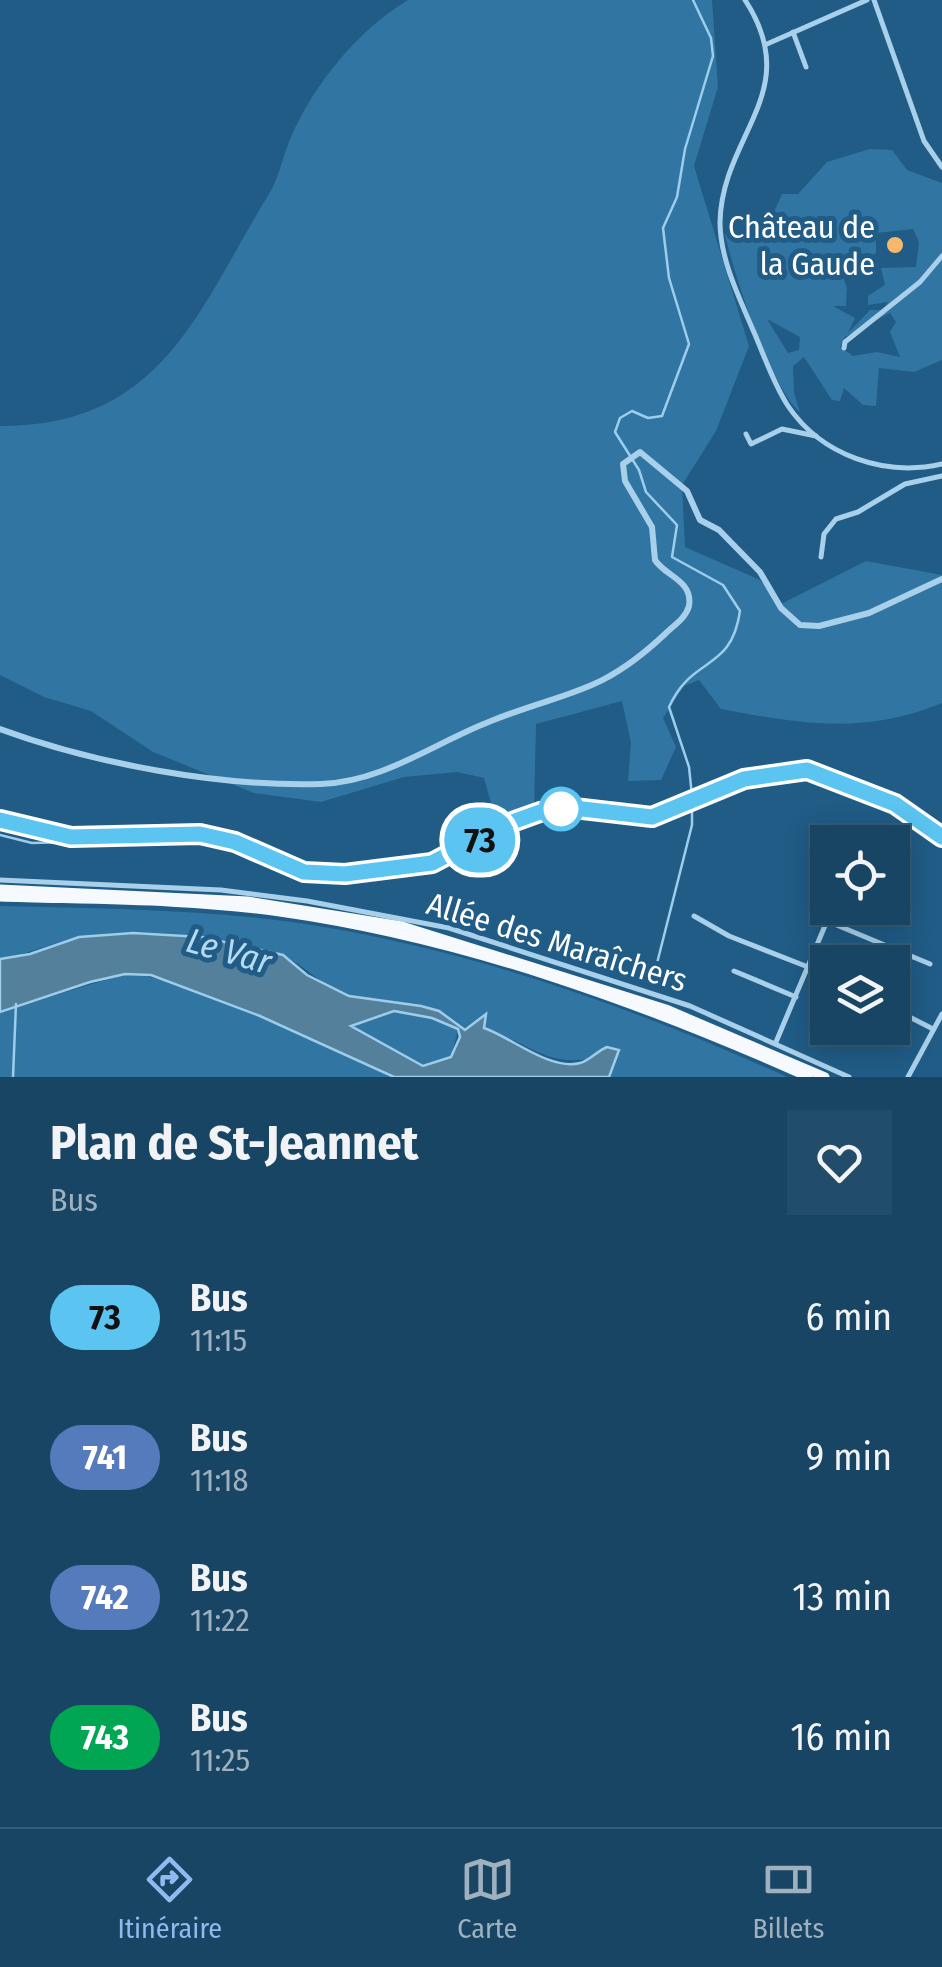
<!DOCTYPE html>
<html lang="fr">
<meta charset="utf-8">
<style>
body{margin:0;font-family:"Fira Sans Condensed",sans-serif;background:#214c6a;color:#f1f3f6;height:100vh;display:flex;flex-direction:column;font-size:38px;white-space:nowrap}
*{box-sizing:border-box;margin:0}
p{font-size:32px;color:#9fb1bf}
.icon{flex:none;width:55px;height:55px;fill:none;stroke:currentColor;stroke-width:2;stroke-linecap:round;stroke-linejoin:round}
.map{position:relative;height:1077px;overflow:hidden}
.details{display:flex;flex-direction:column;background:#184564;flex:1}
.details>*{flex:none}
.badge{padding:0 20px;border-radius:32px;font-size:35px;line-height:65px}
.buttons{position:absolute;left:810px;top:825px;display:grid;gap:20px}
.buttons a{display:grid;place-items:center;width:100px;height:100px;border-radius:0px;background:#184564;box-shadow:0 5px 25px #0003,0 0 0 2px #365d78;font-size:50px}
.map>.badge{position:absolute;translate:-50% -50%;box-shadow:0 0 0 5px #fff}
.round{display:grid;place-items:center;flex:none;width:105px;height:105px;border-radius:0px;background:#214c6a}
.headline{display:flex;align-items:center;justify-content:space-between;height:170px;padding:0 50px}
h1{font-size:48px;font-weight:700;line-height:75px}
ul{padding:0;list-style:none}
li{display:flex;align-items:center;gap:30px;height:140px;padding:0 50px}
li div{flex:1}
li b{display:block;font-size:38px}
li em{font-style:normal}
li .badge{min-width:110px;font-weight:700;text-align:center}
.tab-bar{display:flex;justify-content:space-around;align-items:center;height:140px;border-top:2px solid #365d78;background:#184564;font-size:28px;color:#9fb1bf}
.tab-bar a{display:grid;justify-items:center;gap:5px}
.tab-bar .on{color:#90b9f0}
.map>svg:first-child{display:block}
.green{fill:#3175a2;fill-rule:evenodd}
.water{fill:#55809c;stroke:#9dcdeb;stroke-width:2.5;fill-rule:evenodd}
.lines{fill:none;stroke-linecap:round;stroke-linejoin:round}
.stream{stroke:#9dcdeb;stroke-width:2.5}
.minor{stroke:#a9d0ea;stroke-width:5}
.tertiary{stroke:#a9d0ea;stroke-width:6}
.secondary{stroke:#d4e9f8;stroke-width:6}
.trunk{stroke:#f6fafe;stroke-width:9}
.line-casing{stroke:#fff;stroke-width:22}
.line{stroke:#5bc4f1;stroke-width:15}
.poi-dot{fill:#f7b969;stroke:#205c86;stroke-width:4}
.stop-dot{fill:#fff;stroke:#5bc4f1;stroke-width:5}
.labels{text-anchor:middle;stroke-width:10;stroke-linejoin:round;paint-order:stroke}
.poi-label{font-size:32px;fill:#fff;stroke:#205c86;text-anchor:end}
.street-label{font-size:32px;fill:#fff;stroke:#205c86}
.water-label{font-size:35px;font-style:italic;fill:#b5daf1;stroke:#205c86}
</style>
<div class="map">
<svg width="942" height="1077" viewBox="0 0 942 1077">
<rect width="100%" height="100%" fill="#205c86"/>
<g class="green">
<path d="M408,0H712L718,87L694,166L749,346L716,431L682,485L685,547L760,580L781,604L866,561L942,575V703C864,735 801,724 721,709L699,680L684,686L663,718L676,747L661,780L628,781L631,743L622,701L536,724L534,811L497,824L484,778L457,772L404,777L321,802L254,793L153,752L91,711L44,697L0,675V426C163,426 197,311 269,194C279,178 283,155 291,137C314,84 358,30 408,0Z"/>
<path d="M870,149L892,150L907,170L942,183V360L914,372L879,368L876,406L863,405L844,388L840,401L832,400L804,357L793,366L794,393L800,412C771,389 733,272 725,234L762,239L782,194H798L827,162ZM913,229L919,242L916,267L881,268L885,285L868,296V305L888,302L883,310H870L848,333L855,318L833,306H846L847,288L840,269L852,271L856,256L865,261L876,253V233ZM890,313L896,322L890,332L900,357L877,352L853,356L840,347L845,337ZM767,319L800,337L799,350L788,353Z"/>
<path d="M0,906C114,909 229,909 341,930C494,958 646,1013 787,1077H609L619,1051C548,1074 545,1049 483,1028L486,1016L466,1030C416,998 403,1009 350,996C323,989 304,962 278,954C218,936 144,926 81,937C54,941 28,955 0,959Z"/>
<path d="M125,974C202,978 322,1044 394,1077H0V1012Z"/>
<path d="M394,1011L432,1018L458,1030L451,1057L423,1066L350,1025Z"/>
</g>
<path class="water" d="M133,933L202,937L283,955L307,975L349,996L421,1006L439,1011L465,1030L486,1014L484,1028C511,1037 550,1071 580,1063C589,1061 597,1051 607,1047L619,1050L609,1077H394L260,1016L151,975L125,974L90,982L0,1012V959L30,954L79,937ZM394,1011L432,1018L458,1029L460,1037L451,1057L423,1066L351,1026Z"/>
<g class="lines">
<g class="stream">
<path d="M692,796L689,767L669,707C693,654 731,673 740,611L723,585L672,557L677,525L646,492L639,470L615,432L620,418L632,411L648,418L662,416L689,344L669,278L663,228L677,197L685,149L713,56L711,38L693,0"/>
<path d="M0,835L32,843L180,839"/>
<path d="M652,983L692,825V804"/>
<path d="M13,1077L16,1004"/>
</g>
<g class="minor">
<path d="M745,0C805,92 722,134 720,222C720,259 739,297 753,330C764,355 773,383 788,406C822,456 885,477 942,464"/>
<path d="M874,0L924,141L942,167"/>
<path d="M793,32L806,67"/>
<path d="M767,44L867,0"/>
<path d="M844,348L845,342L920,282L942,256"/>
<path d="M746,434L751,444L782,429L816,436"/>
<path d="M821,557L824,534L836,519L858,512L905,484L942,476"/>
<path d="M0,880L221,890L307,901L449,928L690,1006L849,1077"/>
<path d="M694,916L729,936L808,967"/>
<path d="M807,970L828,978"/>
<path d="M734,971L796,997"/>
<path d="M892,1008L933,1029"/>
<path d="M776,1042L827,921L930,964"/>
<path d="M908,1077L942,1014"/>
</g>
<path class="tertiary" d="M0,729C95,764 220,787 321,784C383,782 434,743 491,721C568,690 599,696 665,634C673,626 686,618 689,606C693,580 666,577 655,560L652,527L625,481L623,464L640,452L687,491L700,520L719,530L760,572L781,608L800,625L819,626L869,613L942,579"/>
<g class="secondary">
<path d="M829,775L877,797"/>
<path d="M0,820L71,837L200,833L235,842L304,872L345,874L431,863L504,825L540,812L586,808L653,817L743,779L807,769L864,785L942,837"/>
</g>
<g class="trunk">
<path d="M0,889L248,901L402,926L666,1009L825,1077"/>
<path d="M0,897C93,900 188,899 280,912C463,938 640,1002 808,1077"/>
</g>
</g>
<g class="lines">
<g class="line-casing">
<path id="line" d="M0,820L71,837L200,834L235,842L304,872L345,874L432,863L504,825L540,812L574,808L652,817L744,779L807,770L895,804L942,837"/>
</g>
<use href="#line" class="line"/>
</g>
<circle class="poi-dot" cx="895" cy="245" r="10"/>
<circle class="stop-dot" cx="561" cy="809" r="20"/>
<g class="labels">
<g class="poi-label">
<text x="875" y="238">Château de<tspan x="875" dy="37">la Gaude</tspan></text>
</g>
<g class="street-label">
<text transform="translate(557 942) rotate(17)" y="11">Allée des Maraîchers</text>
</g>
<g class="water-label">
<text transform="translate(229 951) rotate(16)" y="12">Le Var</text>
</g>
</g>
</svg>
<div class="buttons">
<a><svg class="icon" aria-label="locate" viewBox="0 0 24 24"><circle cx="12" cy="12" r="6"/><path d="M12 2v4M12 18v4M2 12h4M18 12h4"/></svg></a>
<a><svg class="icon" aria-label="layers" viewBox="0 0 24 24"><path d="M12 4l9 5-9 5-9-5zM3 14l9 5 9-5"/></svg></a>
</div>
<b class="badge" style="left:480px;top:840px;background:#5bc4f1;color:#111">73</b>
</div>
<section class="details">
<div class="headline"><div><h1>Plan de St-Jeannet</h1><p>Bus</p></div><a class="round"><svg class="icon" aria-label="heart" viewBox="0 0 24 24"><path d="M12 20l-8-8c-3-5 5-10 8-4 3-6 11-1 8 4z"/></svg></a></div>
<ul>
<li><span class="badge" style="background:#5bc4f1;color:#111">73</span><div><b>Bus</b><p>11:15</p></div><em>6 min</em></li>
<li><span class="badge" style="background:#567bbd;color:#fff">741</span><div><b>Bus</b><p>11:18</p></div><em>9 min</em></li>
<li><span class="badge" style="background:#567bbd;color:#fff">742</span><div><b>Bus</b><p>11:22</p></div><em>13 min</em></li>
<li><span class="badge" style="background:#00a651;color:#fff">743</span><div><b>Bus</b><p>11:25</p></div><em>16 min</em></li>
</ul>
</section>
<nav class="tab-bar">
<a class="on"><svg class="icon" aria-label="directions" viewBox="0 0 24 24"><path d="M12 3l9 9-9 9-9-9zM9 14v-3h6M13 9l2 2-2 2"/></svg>Itinéraire</a>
<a><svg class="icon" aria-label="map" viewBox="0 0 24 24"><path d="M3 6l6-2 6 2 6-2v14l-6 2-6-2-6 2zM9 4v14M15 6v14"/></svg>Carte</a>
<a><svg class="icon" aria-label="tickets" viewBox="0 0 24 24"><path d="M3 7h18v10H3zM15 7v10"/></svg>Billets</a>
</nav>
